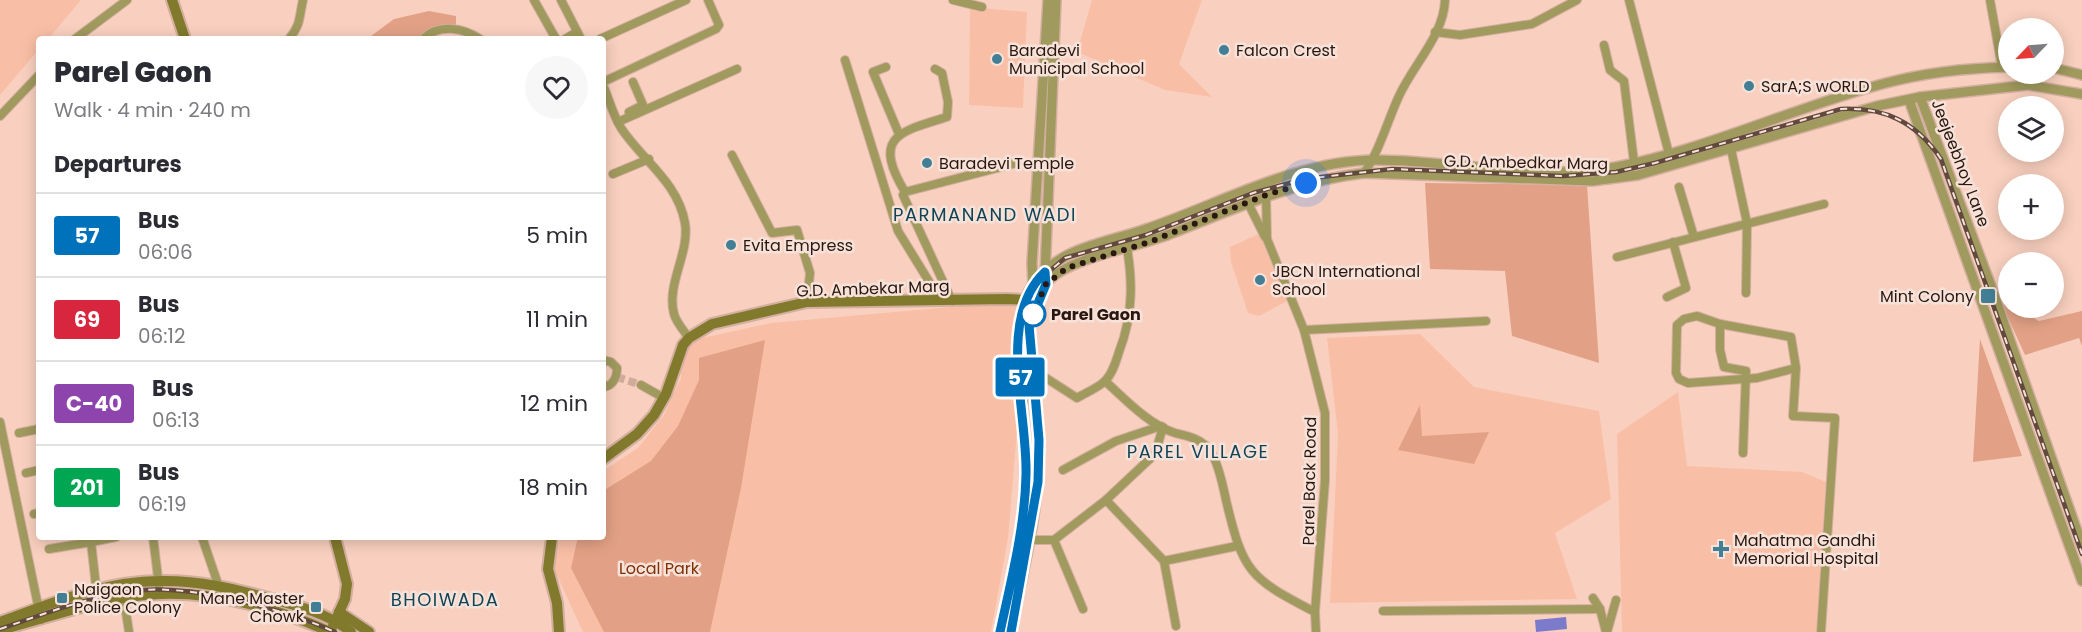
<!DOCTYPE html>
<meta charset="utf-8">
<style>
body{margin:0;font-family:Poppins,sans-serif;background:#f7f7f7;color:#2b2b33;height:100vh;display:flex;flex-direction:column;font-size:22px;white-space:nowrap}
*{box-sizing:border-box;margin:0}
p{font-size:20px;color:#7c7c81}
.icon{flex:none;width:33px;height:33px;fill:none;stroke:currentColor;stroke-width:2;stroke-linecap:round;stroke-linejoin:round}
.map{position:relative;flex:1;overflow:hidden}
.drawer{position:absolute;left:36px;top:36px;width:570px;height:504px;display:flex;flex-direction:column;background:#fff;border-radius:6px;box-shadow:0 3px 15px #0003}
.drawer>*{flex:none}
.badge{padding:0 12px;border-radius:4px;font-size:21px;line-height:39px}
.needle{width:39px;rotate:245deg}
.tools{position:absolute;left:1998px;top:18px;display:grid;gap:12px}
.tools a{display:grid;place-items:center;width:66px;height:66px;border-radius:50%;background:#fff;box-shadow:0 3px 15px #0003;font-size:30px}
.you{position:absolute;width:30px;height:30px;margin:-15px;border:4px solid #fff;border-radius:50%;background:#1a73e8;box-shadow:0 0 0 9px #1a73e833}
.map>.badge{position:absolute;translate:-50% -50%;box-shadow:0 0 0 3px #fff}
h2{padding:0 18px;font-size:22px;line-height:54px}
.round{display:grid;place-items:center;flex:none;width:63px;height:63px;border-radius:32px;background:#f7f7f7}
.head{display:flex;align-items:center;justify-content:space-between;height:102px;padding:0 18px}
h1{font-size:28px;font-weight:800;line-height:45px}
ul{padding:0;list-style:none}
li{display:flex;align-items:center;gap:18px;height:84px;padding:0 18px;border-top:2px solid #e1e1e2}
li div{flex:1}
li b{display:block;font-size:22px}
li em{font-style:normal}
li .badge{min-width:66px;font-weight:700;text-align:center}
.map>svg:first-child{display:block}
.built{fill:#f9bfa6}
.green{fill:#e2a186}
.water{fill:#7c7aca}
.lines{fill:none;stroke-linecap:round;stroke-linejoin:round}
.minor-tunnel{stroke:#d0ab9c;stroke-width:8;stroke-dasharray:8 4;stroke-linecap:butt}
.minor-casing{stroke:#d4afa0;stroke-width:10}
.tertiary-casing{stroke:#d4afa0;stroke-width:12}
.secondary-casing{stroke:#d4afa0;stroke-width:14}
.minor{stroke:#a09a5e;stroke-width:8}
.tertiary{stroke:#a09a5e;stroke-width:9}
.secondary{stroke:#817a2d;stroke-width:10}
.rail-casing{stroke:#61493e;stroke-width:4.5}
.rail{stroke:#f7e2da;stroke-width:2;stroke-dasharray:7;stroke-linecap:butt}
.line-casing{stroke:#fff;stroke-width:14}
.line{stroke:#0072bc;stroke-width:9}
.walk{stroke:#2a1810;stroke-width:6;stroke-dasharray:0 10.8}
.poi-dot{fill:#427f95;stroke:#f7e2da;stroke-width:2}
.stop-dot{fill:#fff;stroke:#0072bc;stroke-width:3}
.labels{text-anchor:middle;stroke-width:5;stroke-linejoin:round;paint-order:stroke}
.poi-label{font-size:16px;fill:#2a1810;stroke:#f7e2da;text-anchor:start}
.street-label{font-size:16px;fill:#2a1810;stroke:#f7e2da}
.stop-label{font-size:16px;font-weight:bold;fill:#2a1810;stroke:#f7e2da;text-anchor:start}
.park-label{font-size:16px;fill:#7f3105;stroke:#f7e2da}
.neighbourhood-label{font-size:18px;letter-spacing:1.5px;fill:#104455;stroke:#f7e2da}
</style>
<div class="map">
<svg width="2082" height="632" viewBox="0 0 2082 632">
<rect width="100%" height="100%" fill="#f9d0bf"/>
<g class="built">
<path d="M0,0H81L48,39H39V49L0,95Z"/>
<path d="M1092,0H1202L1179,64L1212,97L1165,90L1077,52Z"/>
<path d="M970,7L1027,12L1023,108L969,105Z"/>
<path d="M1265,231L1291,299L1259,316L1248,313L1231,262L1230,247Z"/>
<path d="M1028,300L1008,538L991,632H583L554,569L560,537H603V471L638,448L664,415L681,378L679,343L771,323Z"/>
<path d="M1420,334L1474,387L1599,411L1611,499L1555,533L1577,599L1330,603L1338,434L1327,338Z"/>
<path d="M1678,392L1687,466L1802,472L1826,482L1816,632H1622L1617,434Z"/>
</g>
<g class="green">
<path d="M429,11L456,16V31L441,33L432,39H367L394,19Z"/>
<path d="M1425,183L1587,185L1599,363L1512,336L1505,271L1430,269Z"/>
<path d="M1999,298L2008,303V308H2016L2039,321L2082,311V346L2079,338L2025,355Z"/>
<path d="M1980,339L2022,456L1973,462Z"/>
<path d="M765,340L741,488L710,632H604L571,568L578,537H603V491L651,461L678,426L699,380V358Z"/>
<path d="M1420,405L1422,436L1489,432L1474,464L1398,450Z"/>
</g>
<path class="water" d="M1566,617L1567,629L1536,632L1535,620Z"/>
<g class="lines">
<path class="minor-tunnel" d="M617,377L641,385"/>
<g class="minor-casing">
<g id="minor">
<path d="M534,0L556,39"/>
<path d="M561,0L581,39"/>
<path d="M953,0L982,7"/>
<path d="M1629,0L1669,154"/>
<path d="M1990,0L2002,67"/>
<path d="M1435,32L1460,35L1532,24L1577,0"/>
<path d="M75,39L127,0"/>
<path d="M289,39C301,25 299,17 303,0"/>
<path d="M423,39C439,23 464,28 480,39"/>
<path d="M565,39L577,32"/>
<path d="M600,39L686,0"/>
<path d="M1604,45L1610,70L1624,81L1634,162"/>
<path d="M845,60L898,231L941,301"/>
<path d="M886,67L873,72L899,134"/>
<path d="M603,82L716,29L719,25L708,0"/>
<path d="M603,85C609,99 613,115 621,128C642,160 678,182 685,223C690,253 666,284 674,314C676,322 684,331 689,338"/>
<path d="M629,112L643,105L633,82"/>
<path d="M0,116L39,75"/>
<path d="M618,122L737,69"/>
<path d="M1731,149L1747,223L1746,293"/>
<path d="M732,155L772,233L797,230L810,273L807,302"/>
<path d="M1364,173C1380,150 1387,122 1399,96C1413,65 1444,35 1445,0"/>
<path d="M613,174L649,159"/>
<path d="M1679,187L1694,237"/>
<path d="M905,192C872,137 898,132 947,117L948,102L942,73L935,69"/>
<path d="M1243,193L1265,237"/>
<path d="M1266,195L1267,239L1304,330L1325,413V480L1315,612L1316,632"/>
<path d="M1617,257L1824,204"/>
<path d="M1667,297L1686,288L1673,242"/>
<path d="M952,301L903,195L905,192L1020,162"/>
<path d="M1720,324V350L1724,367L1746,371L1743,453"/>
<path d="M1304,330L1486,321"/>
<path d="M603,360L611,362L617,368C617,377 613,386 603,387"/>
<path d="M1796,368L1791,337L1720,324L1697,316L1684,319L1677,325L1676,373L1679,379L1688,383L1757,378L1796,368L1793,416L1835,418L1821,632"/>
<path d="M1046,378L1077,398C1085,393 1098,388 1105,381C1113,373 1116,361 1119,352C1134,313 1133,277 1125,237"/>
<path d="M1105,381C1125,399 1149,425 1175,433C1188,436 1203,439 1211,452C1219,465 1223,486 1226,500C1243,572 1249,578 1315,612"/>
<path d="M641,385L664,398"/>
<path d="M0,422L41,620"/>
<path d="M19,433L39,429"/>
<path d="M1063,470L1116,441L1161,426"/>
<path d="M26,473L39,470"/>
<path d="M1106,500L1164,561L1237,546"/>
<path d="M34,514L39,513"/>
<path d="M153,537L160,594"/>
<path d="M202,537L220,590"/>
<path d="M91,538V542L116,537"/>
<path d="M1029,540H1054L1106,500L1155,454L1163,427"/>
<path d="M1054,540L1083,609"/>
<path d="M49,549L91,542L98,604"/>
<path d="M1164,561L1176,626"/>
<path d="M122,586L129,632"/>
<path d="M1593,598L1600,609L1606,632"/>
<path d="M1383,611L1600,609"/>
<path d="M1607,632L1616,600"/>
</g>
</g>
<g class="tertiary-casing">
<g id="tertiary">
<path d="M2054,68L2082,75"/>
<path d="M1920,97L1988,278L2082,545"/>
<path d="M1909,100L2082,581"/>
<path d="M1045,275L1056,0"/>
<path d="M1033,285L1032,263L1048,0"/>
<path d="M1000,632C1010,581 1024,528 1026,476C1029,424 1002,330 1032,286C1057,247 1107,243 1146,229C1220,204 1296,160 1376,160C1455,160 1537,182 1616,167C1708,149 1795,107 1886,83C1924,73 1969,68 2008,67"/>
<path d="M1011,632C1023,569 1042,504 1038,440C1036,395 1014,318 1048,281C1071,257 1138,247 1170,234C1234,209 1295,181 1364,173L1592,181L1638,175L1877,106L1920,97L2028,85L2082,94"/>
</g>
</g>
<g class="secondary-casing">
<g id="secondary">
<path d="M172,0L185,39"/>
<path d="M603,459L637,434L654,415L666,394L683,345L689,338L712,324L807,302L1007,299L1025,300L1035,307"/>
<path d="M552,537L548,569L557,603L559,632"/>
<path d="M339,612L369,632"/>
<path d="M0,622C50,604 105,581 159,581C198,580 235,589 272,599C299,606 329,614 351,632"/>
<path d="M333,626L345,599L347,584L335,537"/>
<path d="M0,630C52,617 107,595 161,594C217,592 280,609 330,632"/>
</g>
</g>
<use href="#minor" class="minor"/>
<use href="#tertiary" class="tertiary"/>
<use href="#secondary" class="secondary"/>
<g class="rail-casing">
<g id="rail">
<path d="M0,629C44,614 87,597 133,591C189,583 284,609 335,632"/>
<path d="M1003,632L1029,480L1022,322L1029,295L1039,280L1065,258L1146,235L1253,193L1304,179L1392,169L1563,176L1616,172L1655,163L1841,109C1885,107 1916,122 1941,159L2082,554"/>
</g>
</g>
<use href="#rail" class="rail"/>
</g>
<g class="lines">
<g class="line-casing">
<path id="line" d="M1000,632C1011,581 1025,527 1026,475C1028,414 996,318 1045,272L1046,284L1029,325L1039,440L1038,482L1011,632"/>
</g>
<use href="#line" class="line"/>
<path class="walk" d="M1033,314L1046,284L1067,268L1152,241L1266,195L1306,183"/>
</g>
<g class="poi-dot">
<circle cx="1224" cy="50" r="6"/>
<circle cx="997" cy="59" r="6"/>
<circle cx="1749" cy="86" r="6"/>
<circle cx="927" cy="163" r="6"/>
<circle cx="731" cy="245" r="6"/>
<circle cx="1260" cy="280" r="6"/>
<rect x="1980" y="288" width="16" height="16" rx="3"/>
<path d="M1718 540h6v6h6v6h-6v6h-6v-6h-6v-6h6z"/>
<rect x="56" y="592" width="12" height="12" rx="3"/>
<rect x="310" y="601" width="12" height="12" rx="3"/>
</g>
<circle class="stop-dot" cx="1033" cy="314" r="12"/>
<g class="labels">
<g class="poi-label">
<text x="1009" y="56">Baradevi<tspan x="1009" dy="18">Municipal School</tspan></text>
<text x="1236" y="56">Falcon Crest</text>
<text x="1761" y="92">SarA;S wORLD</text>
<text x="939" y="169">Baradevi Temple</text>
<text x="743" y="251">Evita Empress</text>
<text x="1272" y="277">JBCN International<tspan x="1272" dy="18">School</tspan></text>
<text x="1974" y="302" text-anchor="end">Mint Colony</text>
<text x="1734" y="546">Mahatma Gandhi<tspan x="1734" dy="18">Memorial Hospital</tspan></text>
<text x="74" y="595">Naigaon<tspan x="74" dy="18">Police Colony</tspan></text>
<text x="304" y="604" text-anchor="end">Mane Master<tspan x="304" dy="18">Chowk</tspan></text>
</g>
<g class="street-label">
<text transform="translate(1526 162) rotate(1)" y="6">G.D. Ambedkar Marg</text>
<text transform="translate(1961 163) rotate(69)" y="6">Jeejeebhoy Lane</text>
<text transform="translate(873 288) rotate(-2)" y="6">G.D. Ambekar Marg</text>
<text transform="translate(1309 481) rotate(-89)" y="6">Parel Back Road</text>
</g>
<g class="stop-label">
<text x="1051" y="320">Parel Gaon</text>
</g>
<g class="park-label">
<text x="659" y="574">Local Park</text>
</g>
<g class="neighbourhood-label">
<text x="985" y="221">PARMANAND WADI</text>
<text x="1198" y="458">PAREL VILLAGE</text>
<text x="445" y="606">BHOIWADA</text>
</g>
</g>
</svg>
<div class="tools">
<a><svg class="needle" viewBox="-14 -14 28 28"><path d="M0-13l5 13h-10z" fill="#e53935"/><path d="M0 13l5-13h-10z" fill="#7c7c81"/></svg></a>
<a><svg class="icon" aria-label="layers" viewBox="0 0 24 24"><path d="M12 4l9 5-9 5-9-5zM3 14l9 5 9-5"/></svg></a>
<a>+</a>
<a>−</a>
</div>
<div class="you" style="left:1306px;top:183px"></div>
<b class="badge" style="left:1020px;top:377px;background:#0072bc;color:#fff">57</b>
<section class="drawer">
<div class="head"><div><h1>Parel Gaon</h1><p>Walk · 4 min · 240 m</p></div><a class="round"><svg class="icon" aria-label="heart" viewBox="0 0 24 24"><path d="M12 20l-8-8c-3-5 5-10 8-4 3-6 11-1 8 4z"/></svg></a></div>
<h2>Departures</h2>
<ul>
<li><span class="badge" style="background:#0072bc;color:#fff">57</span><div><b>Bus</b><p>06:06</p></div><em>5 min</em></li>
<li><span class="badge" style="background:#d7263d;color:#fff">69</span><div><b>Bus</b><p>06:12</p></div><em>11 min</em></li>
<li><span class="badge" style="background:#8e44ad;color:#fff">C-40</span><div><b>Bus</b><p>06:13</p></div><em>12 min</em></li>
<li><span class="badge" style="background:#00a651;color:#fff">201</span><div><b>Bus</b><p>06:19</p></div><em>18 min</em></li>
</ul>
</section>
</div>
